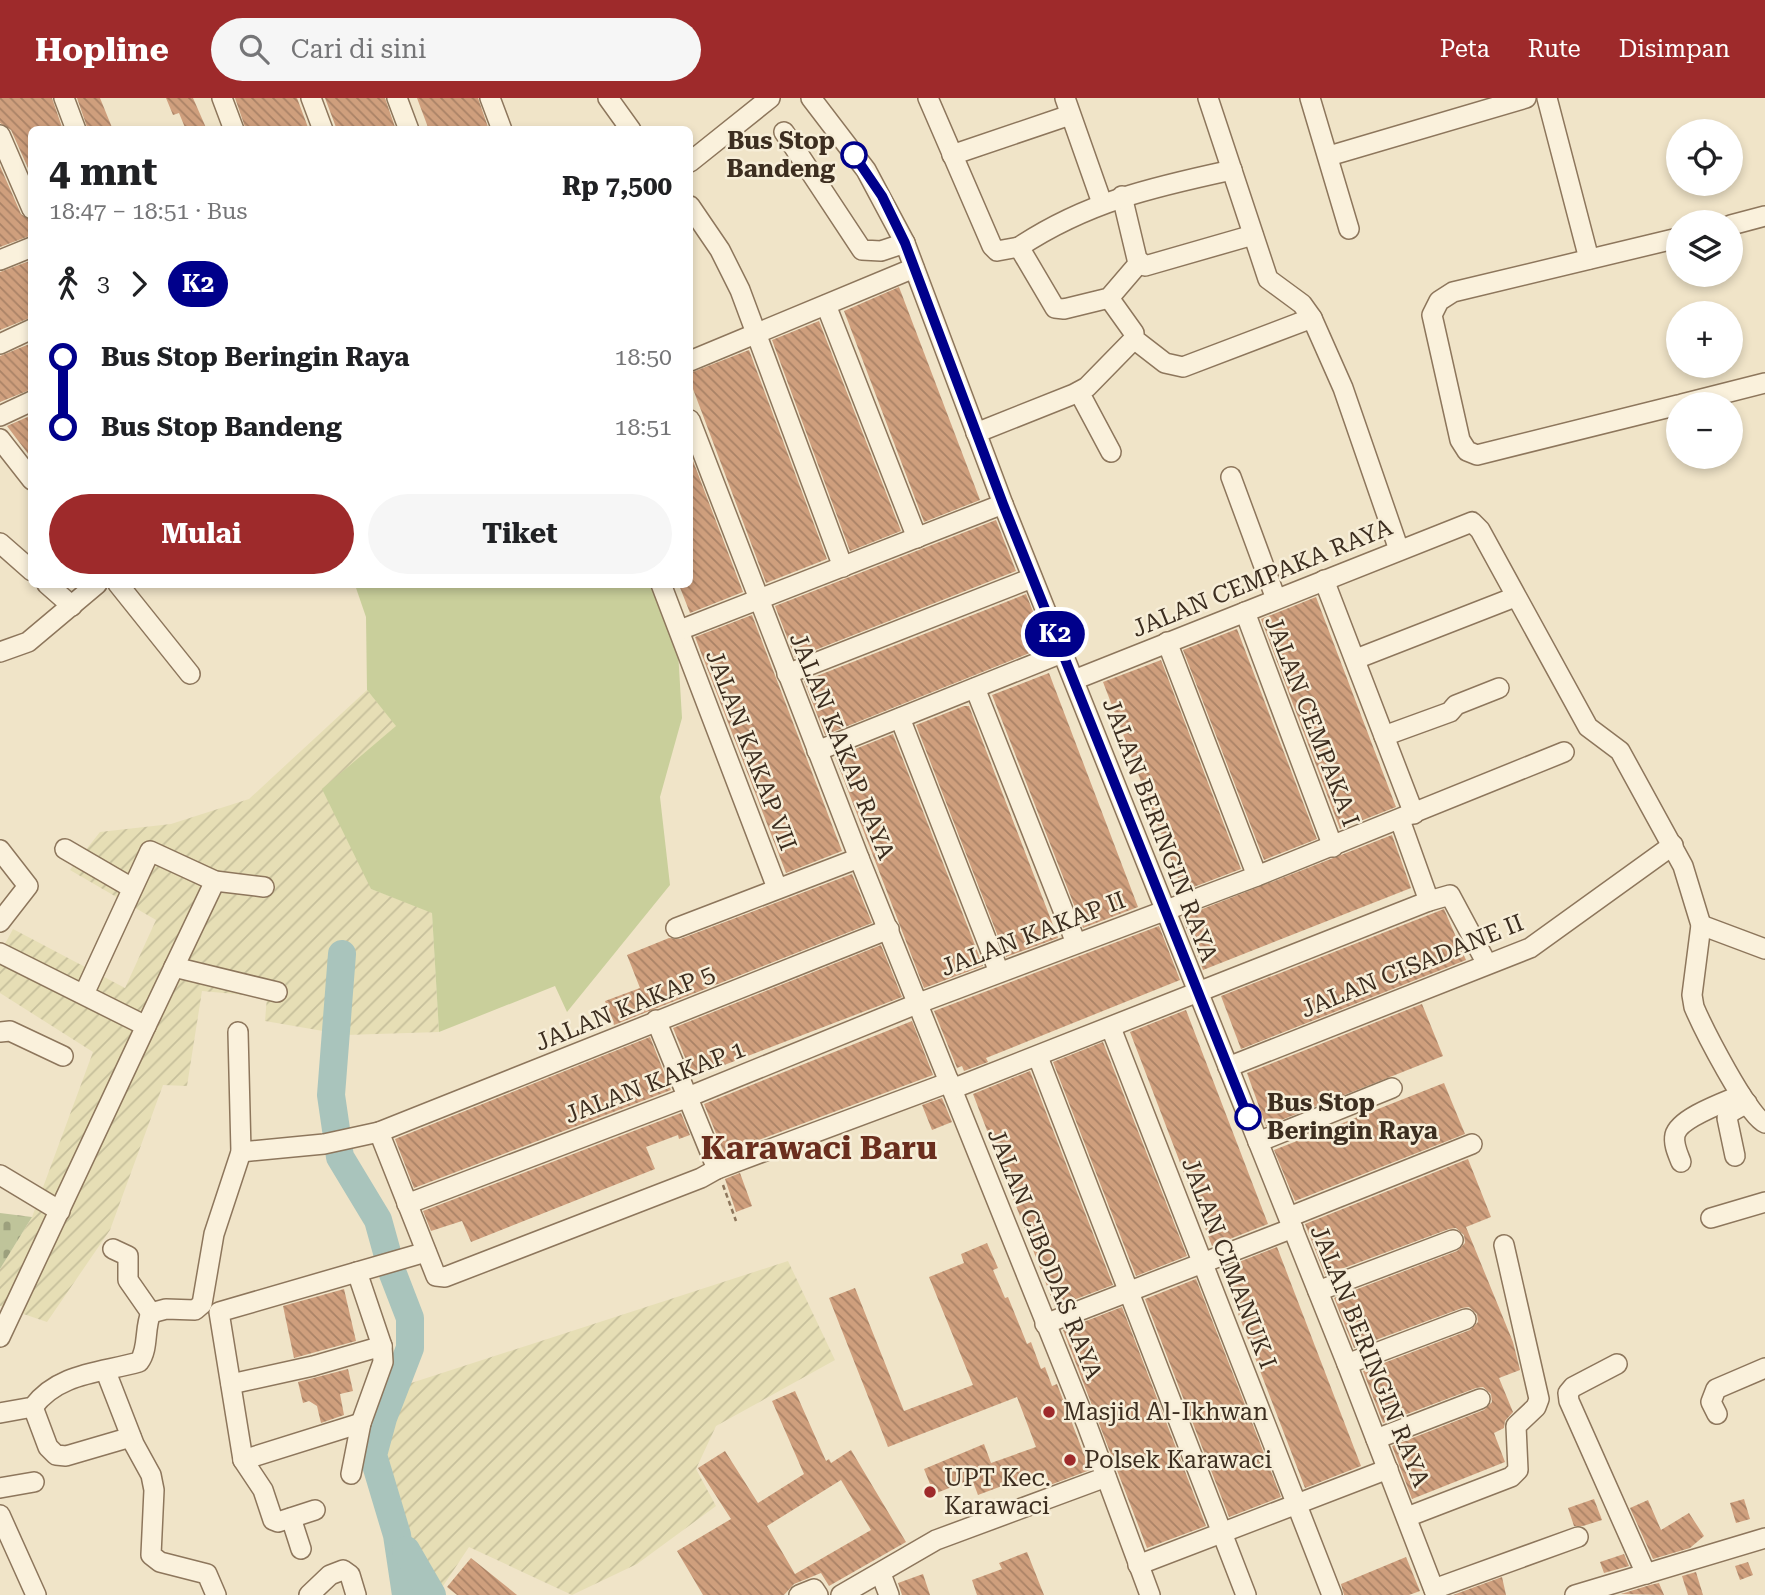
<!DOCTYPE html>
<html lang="id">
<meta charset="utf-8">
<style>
body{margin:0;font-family:"Roboto Serif",serif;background:#f6f6f6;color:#202124;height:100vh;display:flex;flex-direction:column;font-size:26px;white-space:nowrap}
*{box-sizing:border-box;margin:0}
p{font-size:23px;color:#757577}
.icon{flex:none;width:38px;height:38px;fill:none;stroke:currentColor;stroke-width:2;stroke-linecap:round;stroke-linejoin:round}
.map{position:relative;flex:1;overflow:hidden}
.drawer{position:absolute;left:28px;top:28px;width:665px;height:462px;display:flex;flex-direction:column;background:#fff;border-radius:10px;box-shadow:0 4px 10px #0003}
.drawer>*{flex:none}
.badge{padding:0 14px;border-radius:23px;font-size:24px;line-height:46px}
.buttons{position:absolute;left:1666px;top:21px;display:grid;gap:14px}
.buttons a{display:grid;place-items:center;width:77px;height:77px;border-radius:50%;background:#fff;box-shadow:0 4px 10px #0003;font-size:35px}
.map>.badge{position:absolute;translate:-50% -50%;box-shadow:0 0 0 4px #fff}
.legs{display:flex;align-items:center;gap:10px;height:77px;padding:0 21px;font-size:23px}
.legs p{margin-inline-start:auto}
.headline{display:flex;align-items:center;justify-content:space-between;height:119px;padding:0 21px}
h1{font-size:38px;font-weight:700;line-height:52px}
.primary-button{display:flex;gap:14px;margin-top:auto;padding:14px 21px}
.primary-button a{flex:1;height:80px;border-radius:42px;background:#9e2a2b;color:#fff;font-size:28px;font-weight:700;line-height:80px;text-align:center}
.primary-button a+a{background:#f6f6f6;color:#202124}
ul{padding:0 21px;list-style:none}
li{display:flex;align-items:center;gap:24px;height:70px;font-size:26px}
li i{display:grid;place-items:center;width:10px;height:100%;margin:0 9px;background:currentColor}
li i::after{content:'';width:18px;height:18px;margin:-9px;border:5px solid;border-radius:50%;background:#fff}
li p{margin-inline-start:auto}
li:first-child i{background:linear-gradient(#0000 50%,currentColor 0)}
li:last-child i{background:linear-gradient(currentColor 50%,#0000 0)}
header{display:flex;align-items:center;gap:42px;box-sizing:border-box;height:98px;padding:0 35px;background:#9e2a2b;color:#fff}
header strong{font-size:33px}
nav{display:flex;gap:38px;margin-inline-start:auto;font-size:24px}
.search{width:490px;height:63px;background:#f6f6f6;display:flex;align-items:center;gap:18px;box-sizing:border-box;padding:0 24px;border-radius:38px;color:#757577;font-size:26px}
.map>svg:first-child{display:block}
.farmland{fill:url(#farmland-furrows)}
.grass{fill:#c9cf9b}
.cemetery{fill:url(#cemetery-stones)}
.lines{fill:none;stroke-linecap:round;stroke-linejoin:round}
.river{stroke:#a9c4bc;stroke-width:28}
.building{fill:url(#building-back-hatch);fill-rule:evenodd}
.minor-casing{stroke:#8d765c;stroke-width:22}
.path{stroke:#8d765c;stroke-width:2.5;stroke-dasharray:5 3.5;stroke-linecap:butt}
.minor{stroke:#faf1dc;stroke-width:19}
.line-1-casing{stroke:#fff;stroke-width:16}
.line-1{stroke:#00008b;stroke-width:10}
.stop-1-dot{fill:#fff;stroke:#00008b;stroke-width:3.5}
.poi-dot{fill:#9e2a2b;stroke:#f7eed8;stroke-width:2.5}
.labels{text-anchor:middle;stroke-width:5;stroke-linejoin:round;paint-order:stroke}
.stop-label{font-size:24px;font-weight:bold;fill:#3d2e20;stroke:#f7eed8;text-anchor:end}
.street-label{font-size:24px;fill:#3d2e20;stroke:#f7eed8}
.poi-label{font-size:24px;fill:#3d2e20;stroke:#f7eed8;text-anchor:start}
.district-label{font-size:32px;font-weight:bold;fill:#6b2e1e;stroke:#f7eed8}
</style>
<header>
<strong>Hopline</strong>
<div class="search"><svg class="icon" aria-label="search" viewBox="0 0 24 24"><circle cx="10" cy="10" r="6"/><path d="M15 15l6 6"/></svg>Cari di sini</div>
<nav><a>Peta</a><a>Rute</a><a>Disimpan</a></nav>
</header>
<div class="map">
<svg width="1765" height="1497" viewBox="0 0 1765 1497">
<defs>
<pattern id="farmland-furrows" width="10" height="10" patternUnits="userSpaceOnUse" patternTransform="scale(1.75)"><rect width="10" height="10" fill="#e6deb5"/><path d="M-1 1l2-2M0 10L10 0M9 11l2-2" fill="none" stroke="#c6bf9b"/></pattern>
<pattern id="cemetery-stones" width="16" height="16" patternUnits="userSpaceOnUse" patternTransform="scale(1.75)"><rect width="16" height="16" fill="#bfc49a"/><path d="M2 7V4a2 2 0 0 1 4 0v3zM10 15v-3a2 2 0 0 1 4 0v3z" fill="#9ca07d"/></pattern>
<pattern id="building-back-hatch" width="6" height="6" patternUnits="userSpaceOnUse" patternTransform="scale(1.75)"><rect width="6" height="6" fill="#cf9f7d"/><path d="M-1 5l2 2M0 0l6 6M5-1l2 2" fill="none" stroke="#a98266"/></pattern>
</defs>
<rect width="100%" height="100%" fill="#f0e4c8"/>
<g class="farmland">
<path d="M367,592L396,627L371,791L432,814L439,934L346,937L265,923L267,899L202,893L187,988L163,987L110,1132L47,1224L0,1208V1171L32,1119L93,954L0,895V855L13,831L125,890L156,822L70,772L100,734L171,726L249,701Z"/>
<path d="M788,1163L835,1262L716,1328L696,1371L716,1408L637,1466L572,1497L469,1449L437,1497H409L378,1380L405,1287Z"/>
</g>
<path class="grass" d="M355,487H650L678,553L682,620L660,699L670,787L567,914L555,888L439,934L432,815L371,791L322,691L396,628L367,592L366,519Z"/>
<path class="cemetery" d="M0,1115L32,1119L0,1171Z"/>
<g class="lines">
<g class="river">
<path d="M342,856L331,997L340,1059L378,1122L393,1176L410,1220V1250L383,1320L373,1357L397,1437L406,1497"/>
<path d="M406,1452L432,1497"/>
</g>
</g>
<g class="building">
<path d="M0,0H52L63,32H32V79L11,32L0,25Z"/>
<path d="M77,0H100L113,32H88Z"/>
<path d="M166,0H193L207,32H186L179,15L173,17Z"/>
<path d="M235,0H297L309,32H246Z"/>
<path d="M325,0H385L396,32H337Z"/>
<path d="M417,0H478L488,29L429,32Z"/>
<path d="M0,68L21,116L32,123V137L0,149Z"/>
<path d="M32,162V219L0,232V174Z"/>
<path d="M899,189L980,402L924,424L844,213Z"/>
<path d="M819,223L901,433L850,453L772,242Z"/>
<path d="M32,245V291L0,304V258Z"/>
<path d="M749,252L827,461L766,485L690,283V275Z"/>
<path d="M32,317V361L7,328Z"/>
<path d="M690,355L743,494L690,515L679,487L690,486Z"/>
<path d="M996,422L1016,473L795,560L775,508Z"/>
<path d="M1026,496L1047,548L825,637L804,583Z"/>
<path d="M1316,499L1396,709L1340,731L1261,521Z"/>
<path d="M752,517L842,753L786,775L695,539Z"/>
<path d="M1237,531L1317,741L1264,762L1183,552Z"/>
<path d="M1161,562L1241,771L1183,793L1103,584Z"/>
<path d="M1049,575L1138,809L1083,830L992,597Z"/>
<path d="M964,608H969L1058,840L1006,859L916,627Z"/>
<path d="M893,636L983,868L924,890L835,659Z"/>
<path d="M1392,737L1411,790L1203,872L1182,819Z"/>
<path d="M852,776L872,825L614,927L605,903L640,890L627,857L669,840L680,841Z"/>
<path d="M1444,811L1466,862L1241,951L1221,898Z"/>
<path d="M1159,828L1180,882L986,960L988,964L964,973L962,968L957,970L934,913Z"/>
<path d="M881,847L902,899L693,979L673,930Z"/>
<path d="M1422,906L1443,958L1266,1028L1247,975Z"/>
<path d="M1186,912L1268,1126L1212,1148L1130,934Z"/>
<path d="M912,923L933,977L724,1055L704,1006Z"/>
<path d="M650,939L671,992L414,1090L395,1041Z"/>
<path d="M1103,944L1187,1158L1136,1178L1053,964Z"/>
<path d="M1030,973L1113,1187L1055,1209L973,996Z"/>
<path d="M1444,985L1465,1036L1295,1103L1274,1052Z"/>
<path d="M942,1000L952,1024L932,1032L922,1007Z"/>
<path d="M681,1015L690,1037L679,1041L678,1037L646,1049L655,1071L471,1144L462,1123L431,1133L423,1113Z"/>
<path d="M1468,1061L1491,1119L1466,1129L1513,1244L1520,1272L1499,1280L1513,1314L1505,1323L1504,1330L1494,1335L1505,1364L1412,1401L1392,1348L1484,1312L1492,1304L1491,1296L1483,1289L1476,1290L1383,1325L1363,1273L1470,1232L1478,1224L1477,1216L1469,1209L1462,1210L1354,1250L1334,1200L1457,1153L1465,1145L1464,1137L1456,1130L1449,1131L1325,1177L1305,1126Z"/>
<path d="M740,1075L752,1108L736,1114L725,1081Z"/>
<path d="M987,1145L998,1170L993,1172L1005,1200L1008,1199L1027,1246L1031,1244L1041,1271L1045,1269L1052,1288L1057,1286L1090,1372L1050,1387L1045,1372L978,1397L972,1381L934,1396L924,1371L984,1346L991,1365L1036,1349L1017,1299L888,1349L829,1200L855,1190L904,1313L973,1287L929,1179L964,1165L961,1156Z"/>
<path d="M1277,1149L1361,1368L1305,1390L1221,1171Z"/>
<path d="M1196,1181L1281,1399L1229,1419L1145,1201Z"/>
<path d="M344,1191L356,1243L294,1260L283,1208Z"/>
<path d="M1122,1209L1206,1428L1147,1450L1063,1232Z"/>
<path d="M348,1271L353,1293L340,1296L344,1317L321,1325L317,1308L309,1303L303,1305L298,1284Z"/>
<path d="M795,1293L826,1363L829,1361L831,1365L851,1352L906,1444L829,1488L821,1475L794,1486L784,1497H703L677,1453L731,1421L698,1370L725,1353L758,1405L804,1376L772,1303ZM841,1382L871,1432L795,1476L767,1428Z"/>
<path d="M1594,1401L1602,1422L1583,1428H1574L1568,1410Z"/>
<path d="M1744,1401L1750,1421L1736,1425L1730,1405Z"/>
<path d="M1648,1402L1661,1432L1689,1415L1704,1438L1690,1450L1653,1461L1630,1410Z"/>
<path d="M1027,1454L1044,1497H977L972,1482L1002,1471L999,1465Z"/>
<path d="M1624,1456L1629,1468L1604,1475L1600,1464Z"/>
<path d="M1406,1459L1420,1493L1409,1497H1344L1341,1486Z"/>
<path d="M471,1460L517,1497H457L447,1489Z"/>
<path d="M1748,1464L1753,1477L1740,1482L1735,1468Z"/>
<path d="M1696,1474L1703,1497H1688L1682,1478Z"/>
<path d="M923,1476L930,1497H902L898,1485Z"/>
<path d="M1502,1479L1506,1497H1453Z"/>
<path d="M1659,1485L1664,1497L1621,1496L1650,1487Z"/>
</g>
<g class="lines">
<g class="minor-casing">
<g id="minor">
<path d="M64,0L76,32"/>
<path d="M222,0L234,32"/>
<path d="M311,0L323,32"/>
<path d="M397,0L409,32"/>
<path d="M490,0L502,32"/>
<path d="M608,0L631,32"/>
<path d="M811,0L866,72L905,145L1003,406L1347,1266L1436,1497"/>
<path d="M928,0L992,148L997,153L1019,149"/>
<path d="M1065,0L1102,105"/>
<path d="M1208,0L1268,181L1302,206L1312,220L1343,290L1399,452"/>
<path d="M1310,0L1349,131"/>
<path d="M1547,0L1589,161"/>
<path d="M784,34L862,152L881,153L905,145"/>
<path d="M0,37L32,111"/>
<path d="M952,57L1070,17"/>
<path d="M1329,58L1526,0"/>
<path d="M690,64L770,0"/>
<path d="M1122,98L1137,161L1145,168L1253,137"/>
<path d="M690,108L720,152L740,192L843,469"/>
<path d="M1731,127L1765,118"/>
<path d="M1678,140L1453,194L1439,203L1432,217L1460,342L1467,353L1477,357L1678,307"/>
<path d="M0,162L32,149"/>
<path d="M1139,165L1109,200L1064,211L1055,210L1019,149C1087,104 1153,89 1232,72"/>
<path d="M1109,200L1134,235V241L1165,265L1183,269L1312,220"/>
<path d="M826,207L917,440"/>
<path d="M0,246L32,231"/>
<path d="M690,263L914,170"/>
<path d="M1079,294L1111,354"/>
<path d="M1682,306L1765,285"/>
<path d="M0,318L32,303"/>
<path d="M690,322L859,760L1087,1327L1150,1497"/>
<path d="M976,335L1074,296L1087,289L1134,241"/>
<path d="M0,341L32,382"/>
<path d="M1231,379L1276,501"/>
<path d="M0,445L32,473"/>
<path d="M1324,482L1414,716"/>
<path d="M47,486L72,508"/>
<path d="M118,486L190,576"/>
<path d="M661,486L777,790"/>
<path d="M1245,514L1333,749"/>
<path d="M680,532L1003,406"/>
<path d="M1167,544L1257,778"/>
<path d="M0,554L28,544L97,486"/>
<path d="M1356,561L1515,499"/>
<path d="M787,576L1032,480"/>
<path d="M1074,582L1472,424L1480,432L1588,629L1620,653L1683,768L1701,827L1692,897L1694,909C1703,930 1748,1019 1765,1025"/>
<path d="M975,590L1076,845"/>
<path d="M900,620L999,874"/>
<path d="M1384,638L1450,614L1456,607L1499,590"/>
<path d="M817,653L1062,555"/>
<path d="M65,751L132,790"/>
<path d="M0,752L28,788L0,824"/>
<path d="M1429,803L1450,797L1487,866"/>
<path d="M1701,827L1765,851"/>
<path d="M676,830L859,760"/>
<path d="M0,855L146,928L0,1239"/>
<path d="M174,869L277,894"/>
<path d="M84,896L150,753L215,783L264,789"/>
<path d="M656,922L717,1071"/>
<path d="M146,928L215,783"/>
<path d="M1111,930L1332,1497"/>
<path d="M0,934L10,933L63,958"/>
<path d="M1038,959L1246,1497"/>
<path d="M1228,969L1530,850L1673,747"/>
<path d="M952,991L1429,803L1400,722"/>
<path d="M379,1034L436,1178L445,1179L701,1080L717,1071L950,984"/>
<path d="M1258,1044L1392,990"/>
<path d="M241,1054L324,1046L379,1034L889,831"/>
<path d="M1735,1058L1727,1020L1731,1014L1747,1005"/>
<path d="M1681,1064C1678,1056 1673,1046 1675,1037C1679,1020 1725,1004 1741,997"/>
<path d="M0,1077L60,1113"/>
<path d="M407,1106L688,999L919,905L1257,778L1564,654"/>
<path d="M1289,1119L1472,1046"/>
<path d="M1711,1120L1765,1104"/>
<path d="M113,1151L128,1158V1182L151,1215"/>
<path d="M1318,1193L1453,1142"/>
<path d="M1045,1226L1293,1130"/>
<path d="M1347,1266L1466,1221"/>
<path d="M1617,1266L1573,1289L1568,1295L1569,1303L1646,1476"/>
<path d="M106,1274L134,1346L151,1377L154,1392L151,1457L160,1464L207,1476L216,1497"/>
<path d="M231,1286L313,1268L382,1248"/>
<path d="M33,1309L48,1349L56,1357L66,1358L131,1339"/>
<path d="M0,1315L33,1309C58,1275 100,1275 139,1264C149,1251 144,1230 151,1215L166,1211L195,1212L202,1206L214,1136L241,1054L238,934"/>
<path d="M1717,1316L1711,1304L1716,1291L1765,1270"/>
<path d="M1376,1341L1480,1301"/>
<path d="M243,1362L361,1325"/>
<path d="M351,1376L361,1325L383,1264L382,1248L357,1174"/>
<path d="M0,1390L34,1384"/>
<path d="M315,1412L278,1424L273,1422L263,1392L243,1362L219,1214L426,1154"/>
<path d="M0,1417L36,1497"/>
<path d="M1407,1419L1511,1379L1518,1372L1516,1328L1536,1309L1539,1301L1504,1147"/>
<path d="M291,1420L301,1451"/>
<path d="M1138,1467L1388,1371"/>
<path d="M881,1476L889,1497"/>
<path d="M1434,1491L1578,1439"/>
<path d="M309,1497L330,1477L343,1472L350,1477L356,1497"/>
<path d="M799,1497L814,1491L818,1497"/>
<path d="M841,1497L936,1442L1106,1379"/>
<path d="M1575,1497L1765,1440"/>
</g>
</g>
<path class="path" d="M723,1087L736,1123"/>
<use href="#minor" class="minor"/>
</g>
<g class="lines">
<g class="line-1-casing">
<path id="line-1" d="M854,57L882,98L905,145L1003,406L1248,1019"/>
</g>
<use href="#line-1" class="line-1"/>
</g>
<g class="stop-1-dot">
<circle cx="854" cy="57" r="12"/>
<circle cx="1248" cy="1019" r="12"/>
</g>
<g class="poi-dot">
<circle cx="1049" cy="1314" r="7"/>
<circle cx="1070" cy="1362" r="7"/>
<circle cx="930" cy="1394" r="7"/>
</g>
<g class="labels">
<g class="stop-label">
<text x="835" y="51">Bus Stop<tspan x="835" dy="28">Bandeng</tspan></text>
<text x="1267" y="1013" text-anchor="start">Bus Stop<tspan x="1267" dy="28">Beringin Raya</tspan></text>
</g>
<g class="street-label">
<text transform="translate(1262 480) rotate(-22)" y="8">JALAN CEMPAKA RAYA</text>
<text transform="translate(1312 623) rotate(69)" y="8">JALAN CEMPAKA I</text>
<text transform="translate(842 648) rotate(68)" y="8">JALAN KAKAP RAYA</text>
<text transform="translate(751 652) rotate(69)" y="8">JALAN KAKAP VII</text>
<text transform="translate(1160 732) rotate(69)" y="8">JALAN BERINGIN RAYA</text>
<text transform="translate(1033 836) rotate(-21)" y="8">JALAN KAKAP II</text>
<text transform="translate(1412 868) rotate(-22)" y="8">JALAN CISADANE II</text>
<text transform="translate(625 910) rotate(-22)" y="8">JALAN KAKAP 5</text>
<text transform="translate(655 984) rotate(-21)" y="8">JALAN KAKAP 1</text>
<text transform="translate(1045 1156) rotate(68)" y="8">JALAN CIBODAS RAYA</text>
<text transform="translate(1229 1165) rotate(69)" y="8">JALAN CIMANUK I</text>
<text transform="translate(1370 1258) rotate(68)" y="8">JALAN BERINGIN RAYA</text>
</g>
<g class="poi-label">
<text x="1063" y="1322">Masjid Al-Ikhwan</text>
<text x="1084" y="1370">Polsek Karawaci</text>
<text x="944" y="1388">UPT Kec.<tspan x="944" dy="28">Karawaci</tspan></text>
</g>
<g class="district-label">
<text x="819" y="1061">Karawaci Baru</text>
</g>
</g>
</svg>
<div class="buttons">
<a><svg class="icon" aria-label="locate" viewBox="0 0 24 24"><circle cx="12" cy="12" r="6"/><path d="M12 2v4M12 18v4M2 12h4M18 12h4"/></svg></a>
<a><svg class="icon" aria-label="layers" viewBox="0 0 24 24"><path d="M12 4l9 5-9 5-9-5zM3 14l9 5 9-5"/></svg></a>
<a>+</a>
<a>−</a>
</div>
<b class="badge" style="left:1055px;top:536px;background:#00008b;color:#fff">K2</b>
<section class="drawer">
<div class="headline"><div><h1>4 mnt</h1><p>18:47 – 18:51 · Bus</p></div><b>Rp 7,500</b></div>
<div class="legs"><svg class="icon" aria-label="walk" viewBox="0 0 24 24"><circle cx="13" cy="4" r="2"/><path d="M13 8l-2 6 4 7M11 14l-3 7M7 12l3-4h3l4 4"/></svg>3<svg class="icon" aria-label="forward" viewBox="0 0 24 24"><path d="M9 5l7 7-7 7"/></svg><b class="badge" style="background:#00008b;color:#fff">K2</b></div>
<ul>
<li><i style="color:#00008b"></i><b>Bus Stop Beringin Raya</b><p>18:50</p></li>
<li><i style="color:#00008b"></i><b>Bus Stop Bandeng</b><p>18:51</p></li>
</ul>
<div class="primary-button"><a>Mulai</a><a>Tiket</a></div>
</section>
</div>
